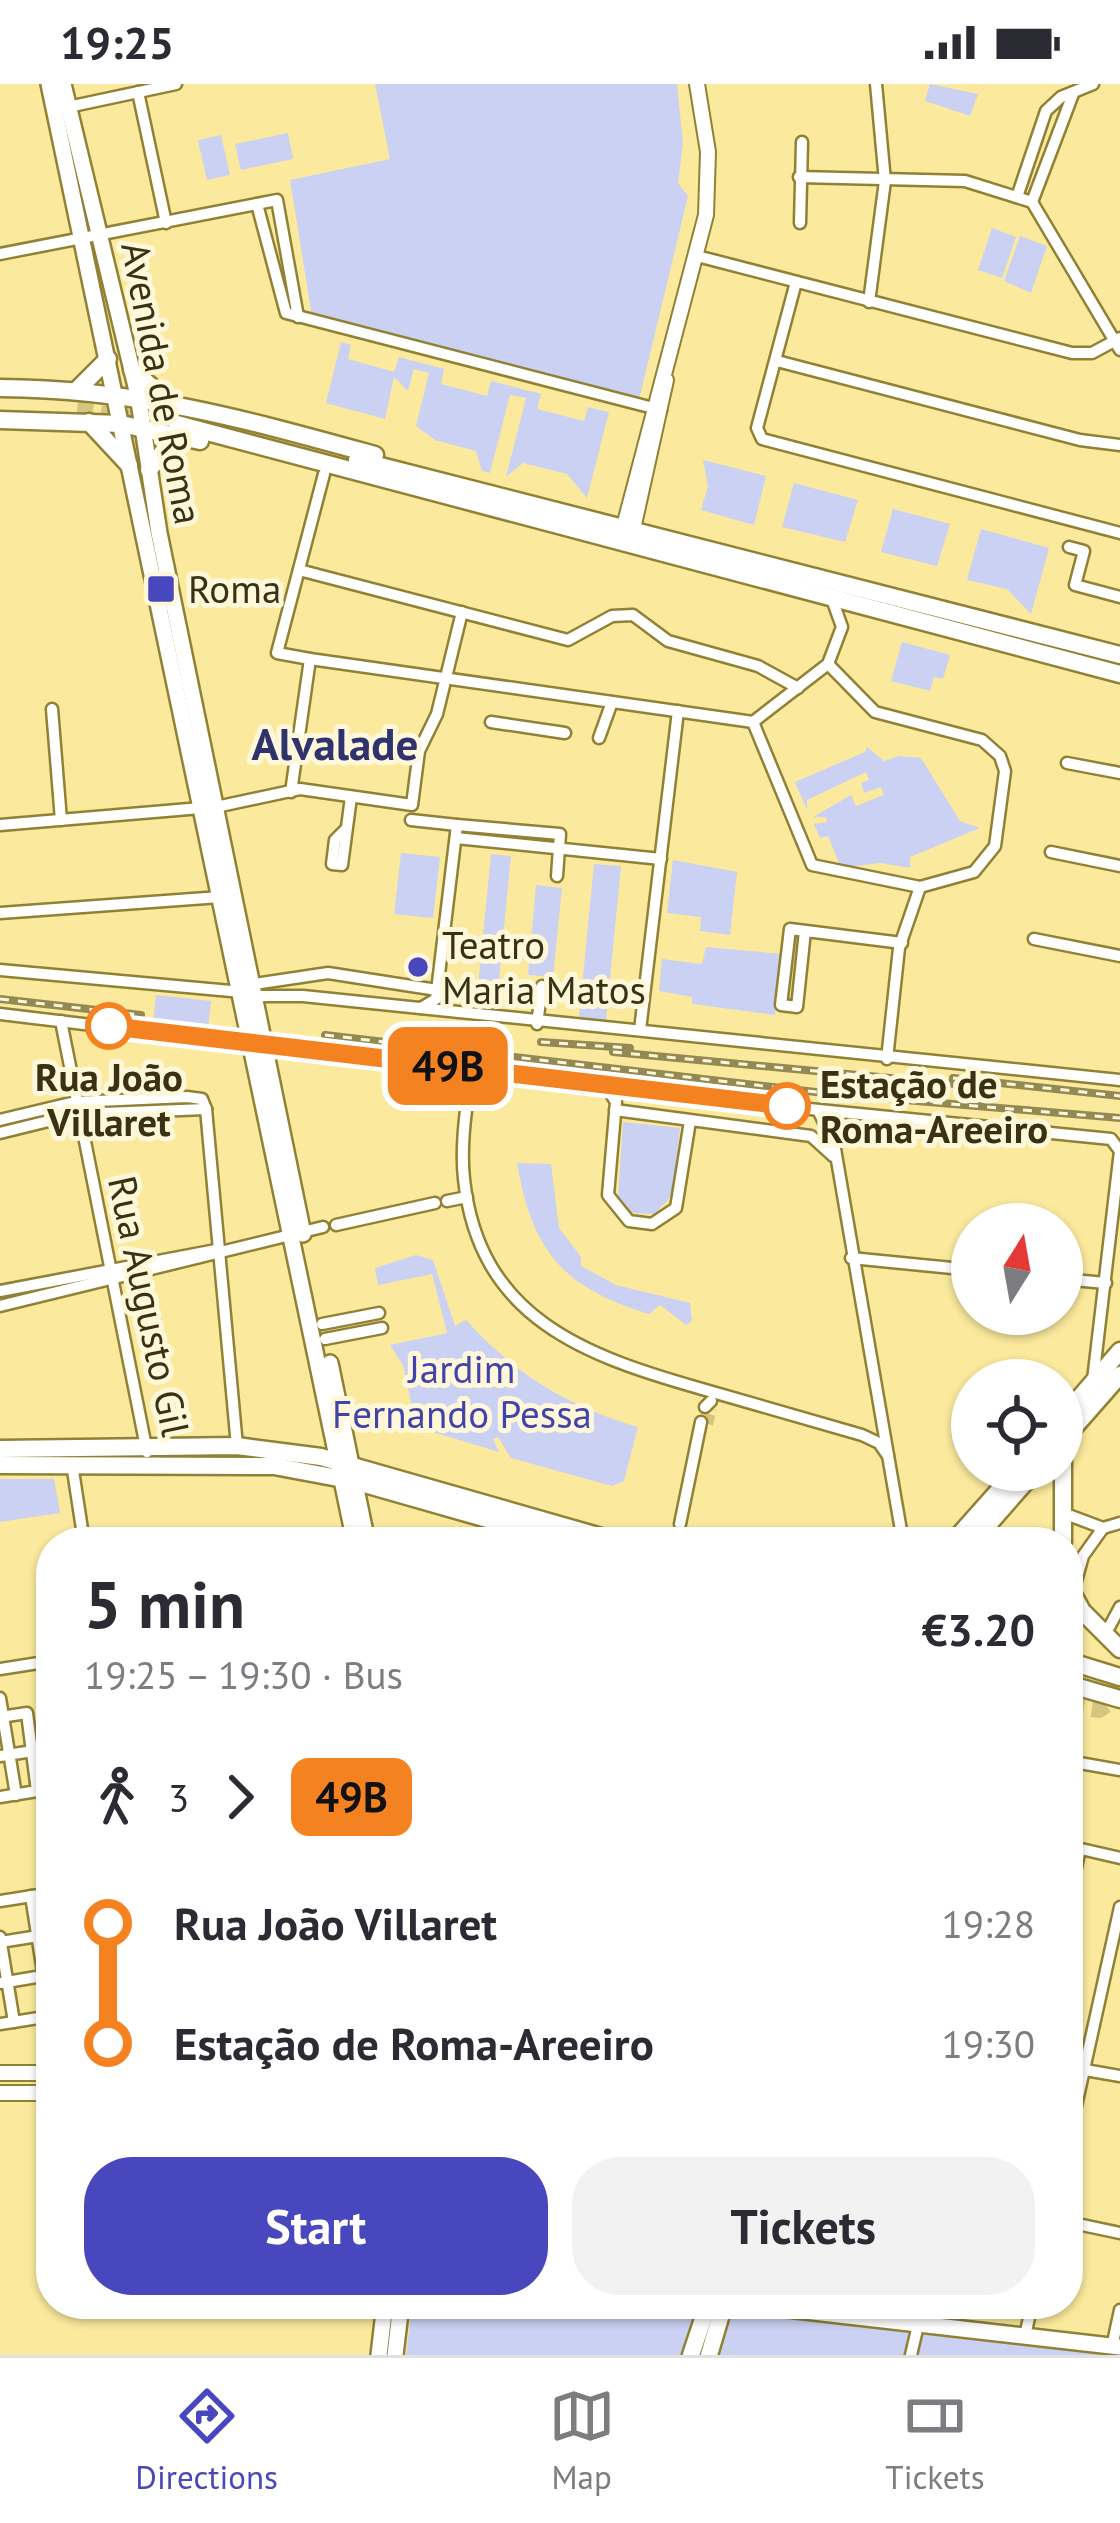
<!DOCTYPE html>
<meta charset="utf-8">
<style>
body{margin:0;font-family:"PT Sans",sans-serif;background:#f2f2f3;color:#2b2b33;height:100vh;display:flex;flex-direction:column;font-size:45px;white-space:nowrap}
*{box-sizing:border-box;margin:0}
p{font-size:39px;color:#7c7c81}
.icon{flex:none;width:66px;height:66px;fill:none;stroke:currentColor;stroke-width:2;stroke-linecap:round;stroke-linejoin:round}
.map{position:relative;flex:1;overflow:hidden}
.sheet{position:absolute;left:36px;top:1443px;width:1047px;height:792px;display:flex;flex-direction:column;background:#fff;border-radius:48px;box-shadow:0 3px 9px #0004}
.sheet>*{flex:none}
.badge{padding:0 24px;border-radius:18px;font-size:42px;line-height:78px}
.needle{width:78px;rotate:11deg}
.buttons{position:absolute;left:951px;top:1119px;display:grid;gap:24px}
.buttons a{display:grid;place-items:center;width:132px;height:132px;border-radius:50%;background:#fff;box-shadow:0 3px 9px #0004;font-size:60px}
.map>.badge{position:absolute;translate:-50% -50%;box-shadow:0 0 0 6px #fff}
.legs{display:flex;align-items:center;gap:18px;height:132px;padding:0 48px;font-size:39px}
.legs p{margin-inline-start:auto}
.overview{display:flex;align-items:center;justify-content:space-between;height:204px;padding:0 48px}
h1{font-size:66px;font-weight:700;line-height:90px}
.button{display:flex;gap:24px;margin-top:auto;padding:24px 48px}
.button a{flex:1;height:138px;border-radius:48px;background:#4847bd;color:#fff;font-size:48px;font-weight:700;line-height:138px;text-align:center}
.button a+a{background:#f2f2f3;color:#2b2b33}
ul{padding:0 48px;list-style:none}
li{display:flex;align-items:center;gap:42px;height:120px;font-size:45px}
li i{display:grid;place-items:center;width:18px;height:100%;margin:0 15px;background:currentColor}
li i::after{content:'';width:30px;height:30px;margin:-15px;border:9px solid;border-radius:50%;background:#fff}
li p{margin-inline-start:auto}
li:first-child i{background:linear-gradient(#0000 50%,currentColor 0)}
li:last-child i{background:linear-gradient(currentColor 50%,#0000 0)}
.status{display:flex;justify-content:space-between;align-items:center;height:84px;padding:0 60px;background:#fff;direction:ltr}
.status svg{height:33px;fill:currentColor}
.menu{display:flex;justify-content:space-around;align-items:center;height:168px;border-top:3px solid #e1e1e2;background:#fff;font-size:33px;color:#7c7c81}
.menu a{display:grid;justify-items:center;gap:6px}
.menu .current{color:#4847bd}
.map>svg:first-child{display:block}
.green{fill:#cbd1f2}
.lines{fill:none;stroke-linecap:round;stroke-linejoin:round}
.minor-tunnel{stroke:#d4c581;stroke-width:10;stroke-dasharray:10 5;stroke-linecap:butt}
.primary-tunnel{stroke:#d4c581;stroke-width:16;stroke-dasharray:16 8;stroke-linecap:butt}
.minor-casing{stroke:#918134;stroke-width:15}
.tertiary-casing{stroke:#918134;stroke-width:18}
.secondary-casing{stroke:#918134;stroke-width:20}
.primary-casing{stroke:#918134;stroke-width:21}
.minor{stroke:#fff;stroke-width:10}
.tertiary{stroke:#fff;stroke-width:14}
.secondary{stroke:#fff;stroke-width:15}
.primary{stroke:#fff;stroke-width:16}
.rail-casing{stroke:#948853;stroke-width:8}
.rail{stroke:#fef7da;stroke-width:3;stroke-dasharray:9;stroke-linecap:butt}
.line-1-casing{stroke:#fff;stroke-width:27}
.line-1{stroke:#f58220;stroke-width:18}
.poi-dot{fill:#4847bd;stroke:#fef7da;stroke-width:4.5}
.stop-1-dot{fill:#fff;stroke:#f58220;stroke-width:6}
.labels{text-anchor:middle;stroke-width:10;stroke-linejoin:round;paint-order:stroke}
.street-label{font-size:39px;fill:#393212;stroke:#fef7da}
.poi-label{font-size:39px;fill:#393212;stroke:#fef7da;text-anchor:start}
.stop-label{font-size:39px;font-weight:bold;fill:#393212;stroke:#fef7da}
.park-label{font-size:39px;fill:#4243aa;stroke:#fef7da}
.quarter-label{font-size:45px;font-weight:bold;fill:#2f336d;stroke:#fef7da}
</style>
<div class="status"><b>19:25</b><svg viewBox="0 0 49 12"><path d="M0 12V9h3v3zM5 12V6h3v6zM10 12V3h3v9zM15 12V0h3v12zM26 1h20v11H26zM47 4h2v5h-2z"/></svg></div>
<div class="map">
<svg width="1120" height="2271" viewBox="0 0 1120 2271">
<rect width="100%" height="100%" fill="#fbea9d"/>
<g class="green">
<path d="M375,0H677L683,59L678,99L688,112L639,316L312,233L290,96L390,75Z"/>
<path d="M930,0L978,10L970,32L925,17Z"/>
<path d="M288,49L293,75L241,86L235,60Z"/>
<path d="M221,51L230,91L207,96L198,56Z"/>
<path d="M992,144L1016,153L1002,194L978,186Z"/>
<path d="M1020,152L1047,162L1031,209L1004,197Z"/>
<path d="M341,258L351,261L348,275L394,288L399,273L444,285L441,300L487,312L491,297L541,310L537,325L584,337L588,323L609,328L587,414L567,390L523,379L506,393L526,314L510,311L490,389L482,387L476,367L435,356L416,342L429,289L414,285L408,307L394,293L385,335L326,319Z"/>
<path d="M703,376L766,392L754,441L701,426L708,402Z"/>
<path d="M794,399L858,416L845,458L782,443Z"/>
<path d="M893,425L950,440L937,482L881,468Z"/>
<path d="M981,445L1049,464L1031,530L1007,505L967,496Z"/>
<path d="M902,558L950,571L943,595L934,593L930,607L891,597Z"/>
<path d="M867,663L884,677L899,672L921,674L960,737L980,744L910,773V784L880,779L841,784L828,752L820,754L814,740L827,738L826,733H813L851,711L856,722L884,711L881,703L864,709L861,699L869,696L866,688L807,716V726L795,698L865,668Z"/>
<path d="M401,769L440,773L433,834L394,830Z"/>
<path d="M491,770L511,772L496,925L476,923Z"/>
<path d="M673,776L737,788L730,851L700,847L701,833L667,829Z"/>
<path d="M594,780L621,782L606,936L579,933Z"/>
<path d="M536,801L562,804L553,893L528,891Z"/>
<path d="M706,863L782,870L775,931L692,920V913L659,907L662,875L702,880Z"/>
<path d="M156,911L211,917L208,944L153,938Z"/>
<path d="M623,1038L680,1044L672,1111L655,1130L633,1129L618,1113Z"/>
<path d="M517,1079L551,1080L559,1144L581,1173V1182L616,1201L690,1219L692,1237L686,1241L660,1221L649,1230C563,1204 532,1167 517,1079Z"/>
<path d="M416,1171L433,1176L455,1242L466,1236C515,1290 568,1323 638,1343L624,1397L612,1402L511,1374L498,1353L493,1355L499,1368L403,1339L397,1328L412,1323L403,1281L390,1261L447,1249L432,1190L378,1201L375,1184Z"/>
<path d="M0,1395H54L60,1429L0,1438Z"/>
<path d="M412,2220H686L1120,2271H406Z"/>
</g>
<g class="lines">
<g class="minor-tunnel">
<path d="M708,1340L712,1325"/>
<path d="M676,1455L680,1440"/>
</g>
<g class="primary-tunnel">
<path d="M77,326L177,340"/>
<path d="M121,1374L263,1376"/>
<path d="M1068,1622L1099,1626L1111,1618L1120,1598"/>
</g>
<g class="minor-casing">
<g id="minor">
<path d="M138,8L166,139"/>
<path d="M68,23L176,0"/>
<path d="M799,93L965,97L1032,118L1120,266"/>
<path d="M1017,113L1046,27L1061,13L1093,0"/>
<path d="M1032,118L1073,10"/>
<path d="M257,120L286,229L661,326"/>
<path d="M800,139L802,58"/>
<path d="M0,170L277,116L298,233"/>
<path d="M697,172L1072,269H1092L1120,254"/>
<path d="M796,198L757,344L762,355L1120,449"/>
<path d="M869,218L885,97L876,0"/>
<path d="M777,277L1080,356L1120,361"/>
<path d="M1069,463L1084,467L1075,501L1120,513"/>
<path d="M299,486L568,556L612,532L633,531L668,557L758,582L798,604"/>
<path d="M310,575L753,638"/>
<path d="M52,625L61,736"/>
<path d="M491,638L565,649"/>
<path d="M753,638L812,781L920,803L974,788L995,762L1005,687L1000,672L982,656L875,628L828,580"/>
<path d="M753,638L828,580L842,543L832,515"/>
<path d="M599,654L612,618"/>
<path d="M1067,679L1120,689"/>
<path d="M291,708L310,575L277,569L324,390"/>
<path d="M216,723L300,705L412,721L419,667L437,630L462,528"/>
<path d="M411,736L457,741"/>
<path d="M0,741L201,724"/>
<path d="M347,744L335,756L332,780L342,781L351,713"/>
<path d="M456,754L661,775"/>
<path d="M1051,768L1120,782"/>
<path d="M0,829L220,813"/>
<path d="M805,847L797,923L781,921L790,845L902,859"/>
<path d="M1034,855L1120,872"/>
<path d="M0,886L242,908"/>
<path d="M254,900L328,889L437,906"/>
<path d="M256,912H303L1120,996"/>
<path d="M421,924L436,915L457,741L560,750L557,792"/>
<path d="M0,930L709,1015L1111,1055L1120,1067L1093,1296"/>
<path d="M61,937L147,1368"/>
<path d="M537,940L542,902"/>
<path d="M640,946L678,627"/>
<path d="M887,975L899,864L920,803"/>
<path d="M471,985C467,1021 460,1059 464,1095C479,1235 586,1272 702,1305C755,1320 808,1335 862,1351L879,1359L888,1372"/>
<path d="M606,1002L616,1018L608,1111L629,1137L652,1140L676,1124L690,1037"/>
<path d="M206,1025L237,1362"/>
<path d="M615,1026L811,1052L833,1072"/>
<path d="M818,1026L834,1059L903,1458"/>
<path d="M0,1036L75,1018L187,1013L202,1015L206,1025"/>
<path d="M0,1049L77,1030L206,1025"/>
<path d="M447,1117L467,1113"/>
<path d="M336,1141L435,1119"/>
<path d="M851,1174L972,1186"/>
<path d="M1062,1195L1106,1199"/>
<path d="M0,1207L216,1166"/>
<path d="M0,1222L323,1143"/>
<path d="M322,1240L379,1229"/>
<path d="M325,1255L382,1244"/>
<path d="M705,1323L711,1317"/>
<path d="M72,1380L84,1458"/>
<path d="M1063,1429L1103,1444L1120,1439"/>
<path d="M680,1440L701,1338"/>
<path d="M669,1458L670,1453"/>
<path d="M1073,1508L1083,1472L1103,1444"/>
<path d="M1106,1549L1120,1523"/>
<path d="M0,1585L51,1577"/>
<path d="M0,1614L16,1711"/>
<path d="M0,1633L27,1629L37,1707L0,1713"/>
<path d="M0,1672L33,1667"/>
<path d="M1068,1677L1120,1686"/>
<path d="M1068,1762L1120,1774"/>
<path d="M31,1812L50,1932"/>
<path d="M0,1817L51,1809"/>
<path d="M1068,1821L1080,1765"/>
<path d="M0,1853L14,1938"/>
<path d="M0,1858L51,1850"/>
<path d="M1,1899L48,1891"/>
<path d="M0,1940L51,1932"/>
<path d="M1068,1983L1120,1992"/>
<path d="M1068,2058L1120,1823"/>
<path d="M1068,2138L1120,2149"/>
<path d="M1025,2252L1032,2220"/>
<path d="M1112,2263L1120,2226"/>
<path d="M911,2271L923,2220"/>
</g>
</g>
<g class="tertiary-casing">
<g id="tertiary">
<path d="M633,445L666,296"/>
<path d="M622,450L706,131L708,68L697,0"/>
<path d="M0,1989H51"/>
<path d="M0,2009H51"/>
</g>
</g>
<g class="secondary-casing">
<g id="secondary">
<path d="M49,0L355,1458"/>
<path d="M63,0L138,311L159,449L303,1150"/>
<path d="M330,1279L367,1458"/>
<path d="M743,2220L1120,2263"/>
<path d="M379,2271L385,2220"/>
<path d="M395,2271L401,2220"/>
</g>
</g>
<g class="primary-casing">
<g id="primary">
<path d="M132,286L166,315"/>
<path d="M0,304C138,305 244,335 375,371"/>
<path d="M78,305L108,275"/>
<path d="M0,336L121,340L200,357"/>
<path d="M89,338L129,381"/>
<path d="M177,340L1120,590"/>
<path d="M357,376L1120,571"/>
<path d="M149,386L165,365L189,354"/>
<path d="M1062,1334L1120,1267"/>
<path d="M1063,1356V1458"/>
<path d="M1062,1357L1120,1291"/>
<path d="M0,1365L237,1362L321,1373L619,1458"/>
<path d="M0,1381L274,1382L354,1397L568,1458"/>
<path d="M953,1458L1017,1386"/>
<path d="M973,1458L1036,1386"/>
<path d="M1068,1501L1082,1527L1120,1565"/>
<path d="M1068,1577L1120,1593"/>
<path d="M1068,1600L1120,1615"/>
<path d="M691,2271L708,2220"/>
<path d="M709,2271L724,2220"/>
</g>
</g>
<use href="#minor" class="minor"/>
<use href="#tertiary" class="tertiary"/>
<use href="#secondary" class="secondary"/>
<use href="#primary" class="primary"/>
<g class="rail-casing">
<g id="rail">
<path d="M0,915L141,931"/>
<path d="M325,951L833,1010L1120,1034"/>
<path d="M541,958L630,964"/>
<path d="M613,968L965,1001"/>
<path d="M953,994L1120,1012"/>
</g>
</g>
<use href="#rail" class="rail"/>
</g>
<g class="lines">
<g class="line-1-casing">
<path id="line-1" d="M109,942L787,1022"/>
</g>
<use href="#line-1" class="line-1"/>
</g>
<g class="poi-dot">
<rect x="146" y="490" width="30" height="30" rx="6"/>
<circle cx="418" cy="883" r="12"/>
</g>
<g class="stop-1-dot">
<circle cx="109" cy="942" r="21"/>
<circle cx="787" cy="1022" r="21"/>
</g>
<g class="labels">
<g class="street-label">
<text transform="translate(162 299) rotate(79)" y="14">Avenida de Roma</text>
<text transform="translate(149 1222) rotate(78)" y="14">Rua Augusto Gil</text>
</g>
<g class="poi-label">
<text x="188" y="519">Roma</text>
<text x="442" y="875">Teatro<tspan x="442" dy="45">Maria Matos</tspan></text>
</g>
<g class="stop-label">
<text x="109" y="1007">Rua João<tspan x="109" dy="45">Villaret</tspan></text>
<text x="820" y="1014" text-anchor="start">Estação de<tspan x="820" dy="45">Roma-Areeiro</tspan></text>
</g>
<g class="park-label">
<text x="462" y="1299">Jardim<tspan x="462" dy="45">Fernando Pessa</tspan></text>
</g>
<g class="quarter-label">
<text x="335" y="676">Alvalade</text>
</g>
</g>
</svg>
<div class="buttons">
<a><svg class="needle" viewBox="-14 -14 28 28"><path d="M0-13l5 13h-10z" fill="#e53935"/><path d="M0 13l5-13h-10z" fill="#7c7c81"/></svg></a>
<a><svg class="icon" aria-label="locate" viewBox="0 0 24 24"><circle cx="12" cy="12" r="6"/><path d="M12 2v4M12 18v4M2 12h4M18 12h4"/></svg></a>
</div>
<b class="badge" style="left:448px;top:982px;background:#f58220;color:#111">49B</b>
<section class="sheet">
<div class="overview"><div><h1>5 min</h1><p>19:25 – 19:30 · Bus</p></div><b>€3.20</b></div>
<div class="legs"><svg class="icon" aria-label="walk" viewBox="0 0 24 24"><circle cx="13" cy="4" r="2"/><path d="M13 8l-2 6 4 7M11 14l-3 7M7 12l3-4h3l4 4"/></svg>3<svg class="icon" aria-label="forward" viewBox="0 0 24 24"><path d="M9 5l7 7-7 7"/></svg><b class="badge" style="background:#f58220;color:#111">49B</b></div>
<ul>
<li><i style="color:#f58220"></i><b>Rua João Villaret</b><p>19:28</p></li>
<li><i style="color:#f58220"></i><b>Estação de Roma-Areeiro</b><p>19:30</p></li>
</ul>
<div class="button"><a>Start</a><a>Tickets</a></div>
</section>
</div>
<nav class="menu">
<a class="current"><svg class="icon" aria-label="directions" viewBox="0 0 24 24"><path d="M12 3l9 9-9 9-9-9zM9 14v-3h6M13 9l2 2-2 2"/></svg>Directions</a>
<a><svg class="icon" aria-label="map" viewBox="0 0 24 24"><path d="M3 6l6-2 6 2 6-2v14l-6 2-6-2-6 2zM9 4v14M15 6v14"/></svg>Map</a>
<a><svg class="icon" aria-label="tickets" viewBox="0 0 24 24"><path d="M3 7h18v10H3zM15 7v10"/></svg>Tickets</a>
</nav>
